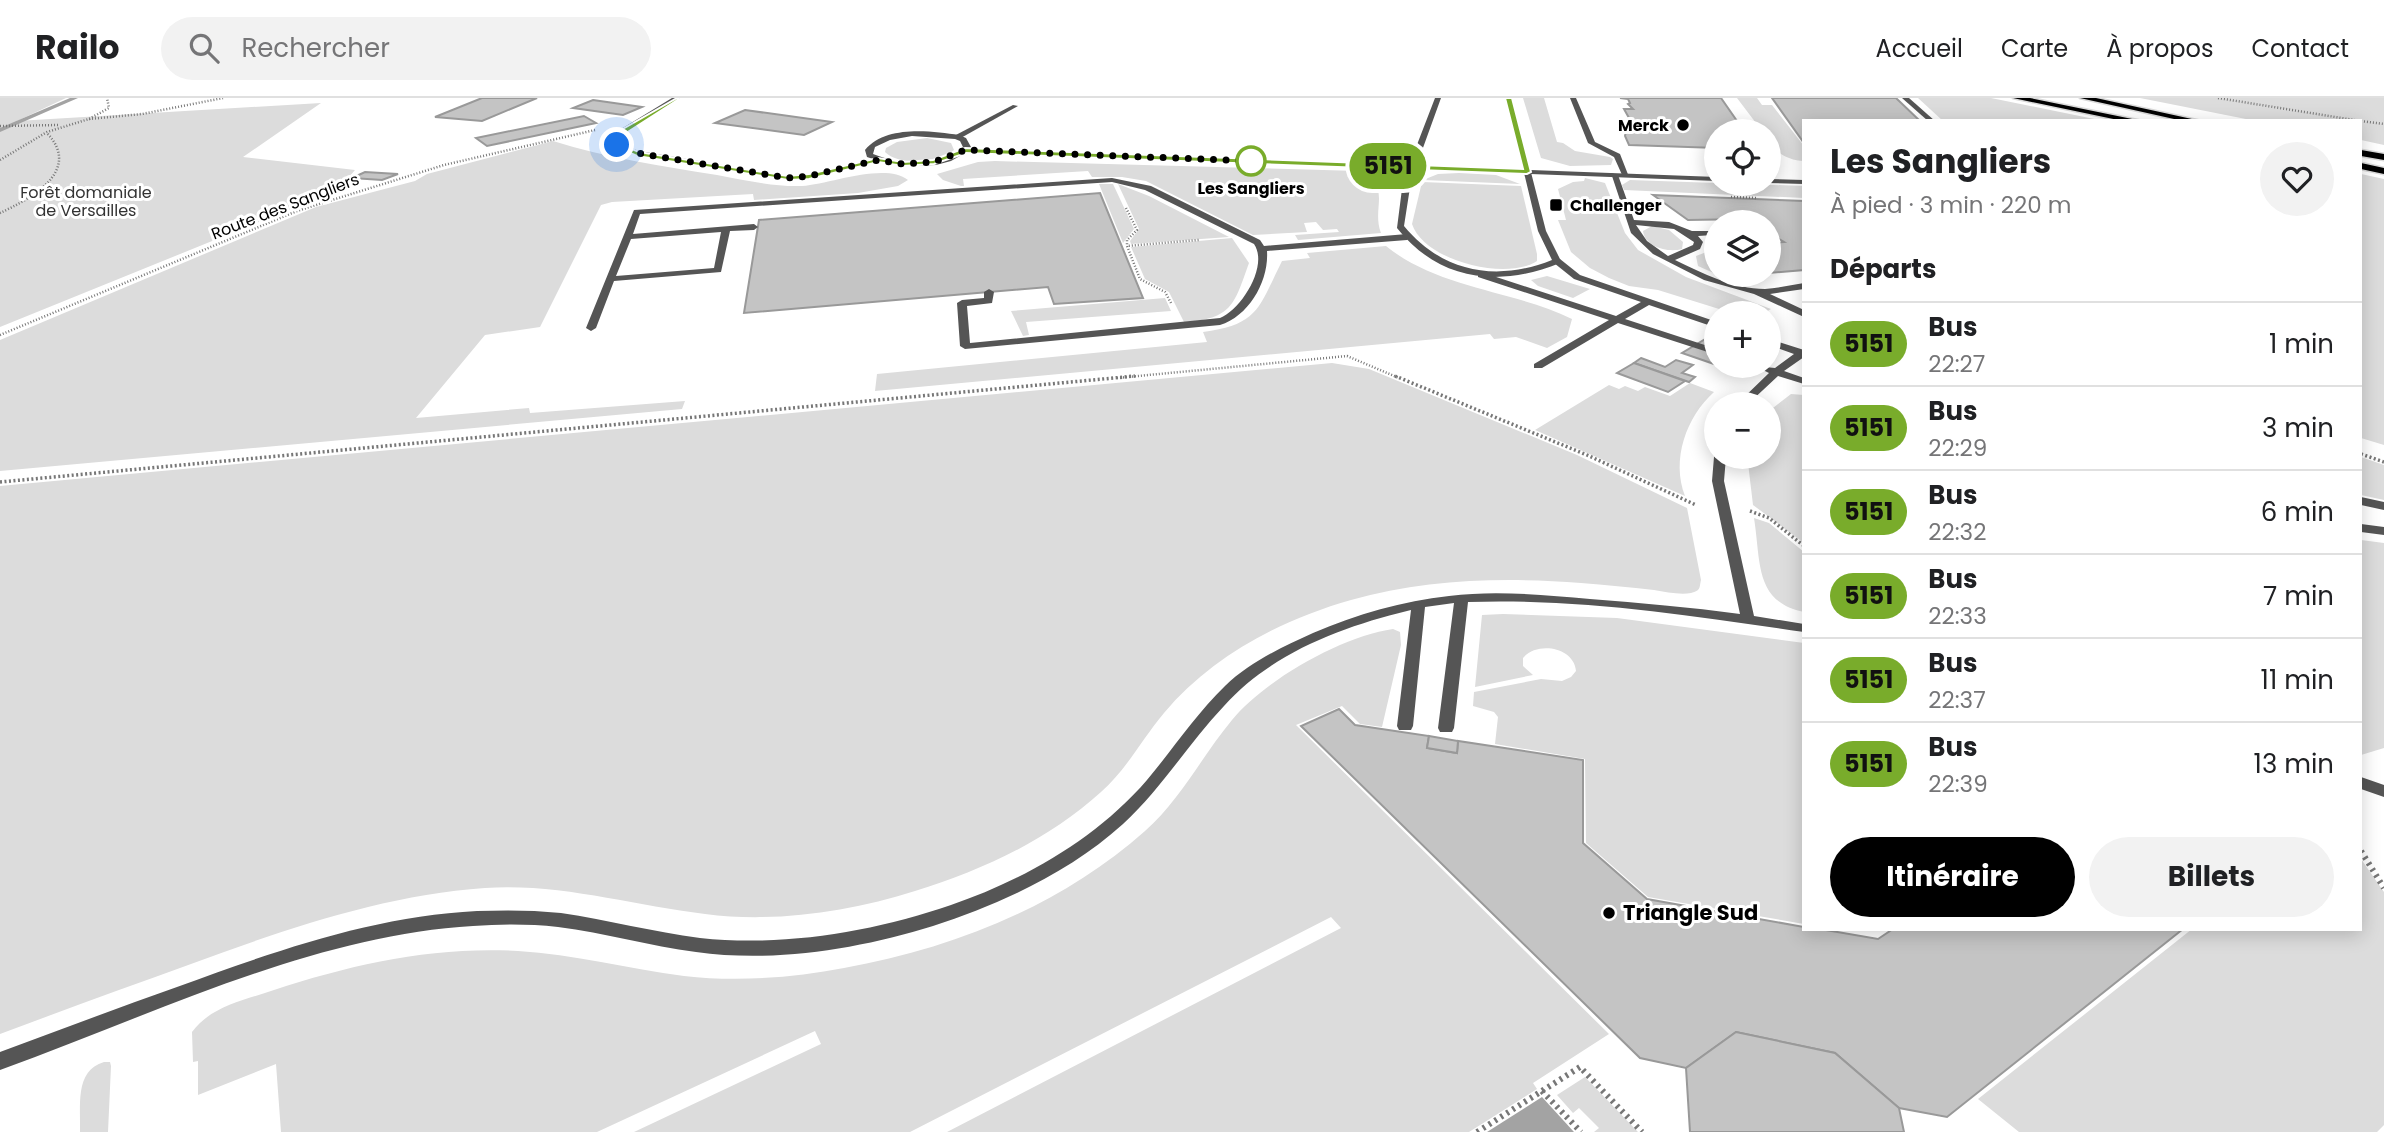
<!DOCTYPE html>
<html lang="fr">
<meta charset="utf-8">
<style>
body{margin:0;font-family:Poppins,sans-serif;background:#f2f2f2;color:#202124;height:100vh;display:flex;flex-direction:column;font-size:26px;white-space:nowrap}
*{box-sizing:border-box;margin:0}
p{font-size:23px;color:#757577}
.icon{flex:none;width:38px;height:38px;fill:none;stroke:currentColor;stroke-width:2;stroke-linecap:round;stroke-linejoin:round}
.map{position:relative;flex:1;overflow:hidden}
.sheet{position:absolute;left:1802px;top:21px;width:560px;height:812px;display:flex;flex-direction:column;background:#fff;border-radius:0px;box-shadow:0 4px 18px #0003}
.sheet>*{flex:none}
.badge{padding:0 14px;border-radius:23px;font-size:24px;line-height:46px}
.fabs{position:absolute;left:1704px;top:21px;display:grid;gap:14px}
.fabs a{display:grid;place-items:center;width:77px;height:77px;border-radius:50%;background:#fff;box-shadow:0 4px 18px #0003;font-size:35px}
.you{position:absolute;width:35px;height:35px;margin:-18px;border:5px solid #fff;border-radius:50%;background:#1a73e8;box-shadow:0 0 0 10px #1a73e833}
.map>.badge{position:absolute;translate:-50% -50%;box-shadow:0 0 0 4px #fff}
h2{padding:0 28px;font-size:26px;line-height:63px}
.round{display:grid;place-items:center;flex:none;width:74px;height:74px;border-radius:37px;background:#f2f2f2}
.headline{display:flex;align-items:center;justify-content:space-between;height:119px;padding:0 28px}
h1{font-size:33px;font-weight:700;line-height:52px}
.cta{display:flex;gap:14px;margin-top:auto;padding:14px 28px}
.cta a{flex:1;height:80px;border-radius:42px;background:#000;color:#fff;font-size:28px;font-weight:700;line-height:80px;text-align:center}
.cta a+a{background:#f2f2f2;color:#202124}
ul{padding:0;list-style:none}
li{display:flex;align-items:center;gap:21px;height:84px;padding:0 28px;border-top:2px solid #e0e0e0}
li div{flex:1}
li b{display:block;font-size:26px}
li em{font-style:normal}
li .badge{min-width:77px;font-weight:700;text-align:center}
header{display:flex;align-items:center;gap:42px;box-sizing:border-box;height:98px;padding:0 35px;background:#fff;border-bottom:2px solid #e0e0e0}
header strong{font-size:33px}
nav{display:flex;gap:38px;margin-inline-start:auto;font-size:24px}
.search{width:490px;height:63px;background:#f2f2f2;display:flex;align-items:center;gap:18px;box-sizing:border-box;padding:0 24px;border-radius:38px;color:#757577;font-size:26px}
.map>svg:first-child{display:block}
.green{fill:#dcdcdc}
.water{fill:#a3a3a3}
.lines{fill:none;stroke-linecap:round;stroke-linejoin:round}
.stream{fill:#a3a3a3;fill-rule:evenodd}
.building{fill:#c4c4c4;stroke:#999;stroke-width:2}
.primary-casing{stroke:#dbdbdb;stroke-width:3}
.path-far2{stroke:#777;stroke-width:2.5;stroke-dasharray:1 2;stroke-linecap:butt}
.path-far1{stroke:#777;stroke-width:3.5;stroke-dasharray:2 2.5;stroke-linecap:butt}
.path{stroke:#777;stroke-width:6;stroke-dasharray:2.5 4.5;stroke-linecap:butt}
.service{fill:#555;fill-rule:evenodd}
.minor{fill:#555;fill-rule:evenodd}
.tertiary{fill:#555;fill-rule:evenodd}
.primary{fill:#000;fill-rule:evenodd}
.line{fill:#79ac2b;stroke:#fff;stroke-width:2}
.walk{stroke:#000;stroke-width:7;stroke-dasharray:0 12.6}
.poi-dot{fill:#000;stroke:#fff;stroke-width:2.5}
.stop-dot{fill:#fff;stroke:#79ac2b;stroke-width:3.5}
.labels{text-anchor:middle;stroke-width:6;stroke-linejoin:round;paint-order:stroke}
.far-poi-label{font-size:16px;font-weight:bold;fill:#000;stroke:#fff;text-anchor:end}
.far-stop-label{font-size:16px;font-weight:bold;fill:#000;stroke:#fff}
.far-park-label{font-size:16px;fill:#333;stroke:#fff}
.far-street-label{font-size:16px;fill:#000;stroke:#fff}
.near-poi-label{font-size:21px;font-weight:bold;fill:#000;stroke:#fff;text-anchor:start}
</style>
<header>
<strong>Railo</strong>
<div class="search"><svg class="icon" aria-label="search" viewBox="0 0 24 24"><circle cx="10" cy="10" r="6"/><path d="M15 15l6 6"/></svg>Rechercher</div>
<nav><a>Accueil</a><a>Carte</a><a>À propos</a><a>Contact</a></nav>
</header>
<div class="map">
<svg width="2384" height="1034" viewBox="0 0 2384 1034">
<rect width="100%" height="100%" fill="#fff"/>
<g class="green">
<path d="M0,0H66L17,23L321,5L243,59L355,72L338,92L0,229Z"/>
<path d="M1523,0H1544L1557,44L1563,45L1575,53L1610,59L1613,61L1611,67L1570,68L1541,60Z"/>
<path d="M1737,0H1757L1762,7H1772L1804,48V63C1786,62 1769,53 1769,33H1762Z"/>
<path d="M1918,0H1991L2104,23H1943Z"/>
<path d="M2140,0H2384V47L2361,42V23H2256Z"/>
<path d="M927,40L951,45L954,52C939,64 900,69 885,54L886,50L897,44Z"/>
<path d="M553,43C607,60 661,68 717,77C744,82 774,89 802,88C830,86 885,64 908,82L898,88L858,95L754,102L753,96L612,104L601,107L540,229L485,237L416,320L529,310L530,315L685,303L682,311L0,373V242L316,109L415,83L427,76Z"/>
<path d="M995,63L1359,73C1393,89 1371,109 1381,135L1298,142L1295,137L1339,134L1337,131L1323,132L1316,124L1304,125L1307,134L1253,137L1146,83L1122,79H1092L1088,73L963,81L964,88H961L943,82L937,76L978,64Z"/>
<path d="M1459,75L1496,77L1520,86L1423,82L1438,76Z"/>
<path d="M2361,76L2384,81V347L2361,340Z"/>
<path d="M1585,80L1605,85L1625,135L1638,152L1686,179L1771,211L1764,215H1732L1658,192L1629,188L1609,180L1590,170L1571,154L1558,122H1566L1558,91L1573,84L1584,83Z"/>
<path d="M1630,82L1804,88V100L1624,92L1622,87Z"/>
<path d="M1422,84L1521,88L1537,156V163C1506,183 1424,163 1412,126Z"/>
<path d="M1099,86H1113L1134,131L1123,145Z"/>
<path d="M1118,86L1149,98L1229,139L1131,146L1130,143L1139,131Z"/>
<path d="M1652,128L1669,132L1683,144L1682,151C1668,155 1645,149 1643,133Z"/>
<path d="M1232,140L1249,165C1234,207 1232,221 1184,224L1169,194L1145,181L1131,149Z"/>
<path d="M1386,148C1439,191 1513,192 1572,221L1567,239L1547,250L1516,239L1494,241L1490,236L875,293L877,276L1207,244L1203,234C1259,227 1259,209 1282,163L1310,160L1307,155Z"/>
<path d="M1717,150V177H1732L1736,185L1698,168L1696,158Z"/>
<path d="M1547,178L1590,191L1573,200L1538,188L1531,182Z"/>
<path d="M1165,200L1171,213L1026,224L1029,237L1023,238L1011,213Z"/>
<path d="M1332,265L1369,271L1577,357L1687,410L1701,482C1699,491 1701,492 1691,495C1680,497 1666,494 1654,492C1630,489 1605,487 1581,485C1505,479 1425,481 1351,502C1281,522 1212,558 1164,615C1142,641 1127,671 1101,694C1048,742 983,772 915,793C849,814 774,825 705,816C631,807 560,785 485,790C384,797 286,831 191,866C127,889 64,912 0,936V388Z"/>
<path d="M1690,285L1714,294C1686,319 1671,362 1685,398L1535,332L1609,287L1619,291L1625,288L1638,293L1645,289L1670,298Z"/>
<path d="M1791,296L1804,297V445L1753,407L1748,365L1749,359H1769V313Z"/>
<path d="M2361,359L2384,367V402L2361,397Z"/>
<path d="M1754,420L1769,425L1804,454V514C1754,504 1761,463 1754,420Z"/>
<path d="M2361,442L2384,445V650L2361,657Z"/>
<path d="M1503,516L1617,520L1804,545V826L1648,799L1586,745L1585,661L1495,646L1498,619L1494,614L1473,608L1474,594L1541,581L1562,583L1571,579L1576,573C1574,549 1537,543 1523,560V568L1533,577L1475,589L1482,517Z"/>
<path d="M1393,531L1400,534L1401,547L1382,629L1360,626L1342,608L1296,627L1609,936L1533,985L1537,991L1469,1034H947L1341,830L1331,819L910,1034H634L821,946L815,933L597,1034H281L276,966L198,997V963L193,964L192,934C211,908 245,902 274,892C352,866 435,848 518,853C574,856 628,871 684,878C736,884 792,880 844,870C955,850 1060,808 1145,733C1181,701 1202,658 1232,622C1265,582 1342,538 1393,531Z"/>
<path d="M2361,761L2384,794V1027L2377,1034H2019L1978,1001L2192,831H2361Z"/>
<path d="M104,964H110L111,968L108,1034H80C81,1008 74,973 104,964Z"/>
<path d="M1585,979L1638,1034H1594L1599,1030L1579,1010L1573,1015L1557,997Z"/>
</g>
<path class="water" d="M1542,999L1574,1034H1487Z"/>
<g class="lines">
<path class="stream" d="M70,0H78L0,34V30Z"/>
</g>
<g class="building">
<path d="M482,0H537L482,23L435,19Z"/>
<path d="M1620,0H1721L1744,33H1717V50L1629,47L1625,38L1629,20L1624,11H1633L1628,6L1630,5L1628,1Z"/>
<path d="M1772,0H1896L1920,23H1804V45Z"/>
<path d="M593,2L642,9L623,17L573,10Z"/>
<path d="M745,12L832,24L804,37L715,25Z"/>
<path d="M584,18L596,25L487,48L476,40Z"/>
<path d="M365,74L398,76L382,82L352,80Z"/>
<path d="M1100,95L1143,200L1054,206L1048,189L744,215L759,122Z"/>
<path d="M1653,97L1804,103V172L1769,175V145L1784,144L1769,135V124H1753L1748,121L1688,122Z"/>
<path d="M1717,234V267L1682,255Z"/>
<path d="M1641,260L1665,269L1676,262L1693,267L1682,275L1695,279L1689,284L1634,265Z"/>
<path d="M1634,265L1685,283L1668,294L1617,275Z"/>
<path d="M1339,611L1355,627L1429,638L1427,650L1457,655L1458,643L1583,662V745L1647,801L1804,829V831H1820L1878,841L1893,831H2183L1947,1019L1899,1010L1835,955L1736,934L1686,970L1640,960L1301,628Z"/>
<path d="M1429,638L1458,643L1457,655L1427,650Z"/>
<path d="M1736,934L1835,955L1899,1010L1904,1034H1690L1686,970Z"/>
</g>
<g class="lines">
<g class="primary-casing">
<g id="primary">
<path d="M2013,0H2030L2142,23H2123Z"/>
<path d="M2080,0H2096L2201,23H2183Z"/>
<path d="M2361,52L2384,56V62L2361,58Z"/>
<path d="M2361,65L2384,70V76L2361,71Z"/>
</g>
</g>
<g class="path-far2">
<path d="M2218,0L2360,23"/>
<path d="M89,21L142,16L223,0"/>
<path d="M2361,23L2384,26"/>
<path d="M0,28L59,27"/>
<path d="M0,62L47,34L89,21L109,10L107,0"/>
<path d="M1731,99L1757,100"/>
<path d="M1126,110L1137,132L1127,142V148"/>
<path d="M0,115C30,101 83,73 47,35"/>
<path d="M1171,205L1165,194L1140,181L1127,148L1199,142"/>
<path d="M0,237L297,113L444,67L595,32"/>
<path d="M1117,280L1347,258L1399,280"/>
</g>
<g class="path-far1">
<path d="M1395,278L1587,357L1696,407"/>
<path d="M2361,356L2384,364"/>
<path d="M0,384L1135,278"/>
<path d="M1750,413L1769,420L1804,448"/>
</g>
<g class="path">
<path d="M2361,753L2384,790"/>
<path d="M1542,993L1581,1034"/>
<path d="M1477,1034L1580,969L1642,1034"/>
</g>
<g class="service">
<path d="M1570,0H1576L1595,44L1620,56L1629,79H1623L1614,59L1588,45Z"/>
<path d="M1902,0H1909L1935,23H1928Z"/>
<path d="M1013,7L1018,8L959,41L952,39Z"/>
<path d="M1611,75L1618,77L1634,122L1669,124L1692,133H1713V137L1698,138L1703,144L1700,151L1675,162C1702,175 1734,191 1765,191C1778,190 1791,187 1804,185V191L1770,196L1804,212V219L1754,196L1704,182L1653,156L1631,135ZM1636,127L1674,131L1694,144L1693,147L1668,158L1647,143Z"/>
<path d="M1112,80L1151,88L1260,142L1264,148L1407,136L1411,139L1407,142L1267,153C1269,183 1249,218 1220,227L965,251L960,248L957,205L962,202L984,200V194L989,191L994,194L992,205L967,208L970,245L1220,220C1241,212 1269,168 1254,146L1145,92L1112,84L640,116L633,136L754,126L758,129L754,132L730,133L721,174L614,183L596,230L591,233L586,230L634,112ZM721,134L714,170L616,178L631,141Z"/>
<path d="M1554,161H1560L1580,177L1717,224V230L1649,207L1625,221L1717,251V257L1618,225L1542,270H1534V266L1609,222L1478,179V175H1484L1616,218L1641,204L1574,181L1554,165Z"/>
<path d="M1769,241L1804,252V259L1784,273L1804,280V286L1778,278L1748,306H1737L1769,275L1755,268L1775,270L1794,256L1769,247Z"/>
<path d="M1717,356V359H1726L1724,383L1754,518L1804,526V534C1693,518 1580,500 1468,504L1454,630L1452,634H1440L1438,630L1454,505L1425,509L1413,628L1411,632H1399L1397,628L1411,512L1407,513C1341,529 1270,556 1224,608C1188,646 1162,690 1123,726C1070,774 1001,806 933,828C859,851 774,865 696,854C650,848 605,835 558,829C530,826 502,826 473,828C313,837 150,918 0,972V954C59,932 118,910 177,889C273,854 373,818 477,813C505,812 533,812 561,815C608,822 654,834 700,840C783,849 872,834 951,807C1024,782 1096,741 1147,682C1173,651 1196,616 1225,588C1250,564 1282,549 1313,535C1357,516 1403,503 1449,498C1496,492 1543,497 1590,501C1640,505 1690,509 1740,516L1712,383L1714,359Z"/>
<path d="M2361,399L2384,404V412L2361,407Z"/>
<path d="M2361,426L2384,429V437L2361,434Z"/>
<path d="M2361,679L2384,687V699L2361,691Z"/>
</g>
<g class="minor">
<path d="M672,0H680L620,39L621,46L639,53L788,78L809,76L873,61L867,59L865,52C886,27 930,33 959,37L966,40L971,49L969,51L1717,79V83L965,55L951,63L936,67L906,68L880,64L809,80L788,82L637,57L614,49L613,36ZM912,38L955,41L960,43L963,49C941,70 900,67 873,56L875,49L890,42Z"/>
<path d="M1769,81L1804,82V86L1769,85Z"/>
</g>
<path class="tertiary" d="M1435,0H1441L1411,83L1404,128C1443,175 1497,184 1552,162L1538,133L1506,0H1512L1546,133L1561,163L1560,165C1499,190 1439,183 1397,130L1403,83Z"/>
<use href="#primary" class="primary"/>
</g>
<path class="line" d="M677,0L679,1L620,39V46L639,54L788,78L809,76L878,60L903,64L933,62L965,50L1523,71L1505,0H1512L1531,74L1527,76L966,55L934,66L903,68L878,64L809,81L788,82L637,58L614,48V36Z"/>
<g class="lines">
<path class="walk" d="M617,47L637,55L788,80L809,78L878,62L903,66L934,64L965,52L1251,63"/>
</g>
<g class="poi-dot">
<circle cx="1683" cy="27" r="7"/>
<rect x="1549" y="100" width="14" height="14" rx="3.5"/>
<circle cx="1609" cy="815" r="7"/>
</g>
<circle class="stop-dot" cx="1251" cy="63" r="14"/>
<g class="labels">
<g class="far-poi-label">
<text x="1669" y="33">Merck</text>
<text x="1570" y="113" text-anchor="start">Challenger</text>
</g>
<g class="far-stop-label">
<text x="1251" y="96">Les Sangliers</text>
</g>
<g class="far-park-label">
<text x="86" y="100">Forêt domaniale<tspan x="86" dy="18">de Versailles</tspan></text>
</g>
<g class="far-street-label">
<text transform="translate(285 108) rotate(-21)" y="6">Route des Sangliers</text>
</g>
<g class="near-poi-label">
<text x="1623" y="822">Triangle Sud</text>
</g>
</g>
</svg>
<div class="fabs">
<a><svg class="icon" aria-label="locate" viewBox="0 0 24 24"><circle cx="12" cy="12" r="6"/><path d="M12 2v4M12 18v4M2 12h4M18 12h4"/></svg></a>
<a><svg class="icon" aria-label="layers" viewBox="0 0 24 24"><path d="M12 4l9 5-9 5-9-5zM3 14l9 5 9-5"/></svg></a>
<a>+</a>
<a>−</a>
</div>
<div class="you" style="left:617px;top:47px"></div>
<b class="badge" style="left:1388px;top:68px;background:#79ac2b;color:#111">5151</b>
<section class="sheet">
<div class="headline"><div><h1>Les Sangliers</h1><p>À pied · 3 min · 220 m</p></div><a class="round"><svg class="icon" aria-label="heart" viewBox="0 0 24 24"><path d="M12 20l-8-8c-3-5 5-10 8-4 3-6 11-1 8 4z"/></svg></a></div>
<h2>Départs</h2>
<ul>
<li><span class="badge" style="background:#79ac2b;color:#111">5151</span><div><b>Bus</b><p>22:27</p></div><em>1 min</em></li>
<li><span class="badge" style="background:#79ac2b;color:#111">5151</span><div><b>Bus</b><p>22:29</p></div><em>3 min</em></li>
<li><span class="badge" style="background:#79ac2b;color:#111">5151</span><div><b>Bus</b><p>22:32</p></div><em>6 min</em></li>
<li><span class="badge" style="background:#79ac2b;color:#111">5151</span><div><b>Bus</b><p>22:33</p></div><em>7 min</em></li>
<li><span class="badge" style="background:#79ac2b;color:#111">5151</span><div><b>Bus</b><p>22:37</p></div><em>11 min</em></li>
<li><span class="badge" style="background:#79ac2b;color:#111">5151</span><div><b>Bus</b><p>22:39</p></div><em>13 min</em></li>
</ul>
<div class="cta"><a>Itinéraire</a><a>Billets</a></div>
</section>
</div>
